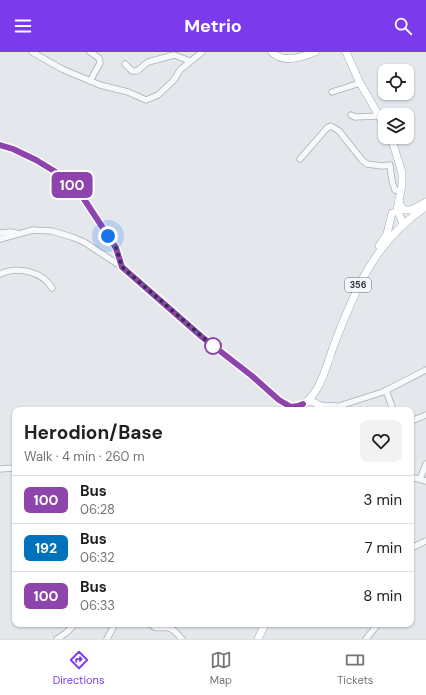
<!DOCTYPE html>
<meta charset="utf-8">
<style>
body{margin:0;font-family:"DM Sans",sans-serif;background:#f2f2f2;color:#202124;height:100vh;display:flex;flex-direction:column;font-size:15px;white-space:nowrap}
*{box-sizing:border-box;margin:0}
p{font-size:13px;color:#757577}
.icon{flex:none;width:22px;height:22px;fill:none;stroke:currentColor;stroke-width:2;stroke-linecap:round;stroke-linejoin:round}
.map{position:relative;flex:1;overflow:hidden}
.details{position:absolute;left:12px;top:355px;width:402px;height:220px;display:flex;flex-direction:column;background:#fff;border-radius:8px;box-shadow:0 1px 3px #0004}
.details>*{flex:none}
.badge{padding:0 8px;border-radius:6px;font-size:14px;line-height:26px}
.fabs{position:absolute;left:378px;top:12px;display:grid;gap:8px}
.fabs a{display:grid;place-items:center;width:36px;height:36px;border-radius:8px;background:#fff;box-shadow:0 1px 3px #0004;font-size:20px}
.you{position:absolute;width:20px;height:20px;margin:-10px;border:3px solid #fff;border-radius:50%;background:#1a73e8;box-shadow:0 0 0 6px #1a73e833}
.map>.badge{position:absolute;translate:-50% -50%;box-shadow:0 0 0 2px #fff}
.round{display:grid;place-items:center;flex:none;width:42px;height:42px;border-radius:8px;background:#f2f2f2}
.summary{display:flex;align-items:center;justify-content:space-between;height:68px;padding:0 12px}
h1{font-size:19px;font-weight:700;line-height:30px}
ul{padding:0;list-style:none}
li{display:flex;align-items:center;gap:12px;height:48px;padding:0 12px;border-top:1px solid #e0e0e0}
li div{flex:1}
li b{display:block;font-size:15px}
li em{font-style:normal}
li .badge{min-width:44px;font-weight:700;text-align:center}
header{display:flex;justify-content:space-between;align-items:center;height:52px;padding:0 12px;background:#7c3aed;color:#fff;font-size:18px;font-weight:700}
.dock{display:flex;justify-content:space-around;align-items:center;height:56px;border-top:1px solid #e0e0e0;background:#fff;font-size:11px;color:#757577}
.dock a{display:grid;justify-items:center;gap:2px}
.dock .on{color:#7c3aed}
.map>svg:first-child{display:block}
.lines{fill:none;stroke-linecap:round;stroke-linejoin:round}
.minor-casing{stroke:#a9aeb7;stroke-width:7}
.major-casing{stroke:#a3abb8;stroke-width:8}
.minor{stroke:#f7f8fa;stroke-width:5.5}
.major{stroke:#fff;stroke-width:7}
.line-casing{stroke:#fff;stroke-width:9}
.line{stroke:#8e44ad;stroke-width:6}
.walk{stroke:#2b3445;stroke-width:4;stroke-dasharray:0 7.2}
.stop-dot{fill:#fff;stroke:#8e44ad;stroke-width:2}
.labels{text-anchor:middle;stroke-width:3;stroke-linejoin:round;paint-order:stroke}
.shield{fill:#f4f6f9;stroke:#676e7b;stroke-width:1}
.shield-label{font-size:9px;font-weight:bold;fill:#2b3445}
</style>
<header><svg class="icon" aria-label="menu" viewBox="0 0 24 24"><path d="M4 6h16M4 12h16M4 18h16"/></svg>Metrio<svg class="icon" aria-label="search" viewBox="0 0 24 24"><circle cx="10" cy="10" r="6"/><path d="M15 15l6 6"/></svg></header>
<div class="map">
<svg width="426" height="587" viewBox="0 0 426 587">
<rect width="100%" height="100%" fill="#e4e7ec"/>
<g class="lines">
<g class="minor-casing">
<g id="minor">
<path d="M32,0L62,17L100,33L128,40L146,48L158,43L174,28L180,18L202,0"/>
<path d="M125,12L132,19H137L148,10L174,3L190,9"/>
<path d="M90,29L100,11L99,6L90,0"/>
<path d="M332,40L360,31"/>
<path d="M351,63L355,65L378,64"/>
<path d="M0,93L13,97L36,108L59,122L69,131L82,144L116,196L122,215"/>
<path d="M300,107L327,76L331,74L339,79L362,108L367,112L382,114L390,113L392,129L395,138L400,139"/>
<path d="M0,181L11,180L16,181"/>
<path d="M0,187L33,178L52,179L72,185L84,190L122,215L202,285L252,324L279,348L294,358"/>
<path d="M0,222C17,214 42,219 52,236"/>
<path d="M386,338L393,358"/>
<path d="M319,353L336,354"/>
<path d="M332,358L339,354L383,340L426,318"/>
<path d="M411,369L426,363"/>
<path d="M0,417L15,416"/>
<path d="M411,425L426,429"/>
<path d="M420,427L426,412"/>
<path d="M411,496L426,489"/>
<path d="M150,572C158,579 160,574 169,576C174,577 178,583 182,587"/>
<path d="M57,587L66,581L75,572"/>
<path d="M107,587L115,572"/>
<path d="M366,587L378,572"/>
</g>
</g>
<g class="major-casing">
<g id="major">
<path d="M272,0C283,12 302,5 315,0"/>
<path d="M346,0L360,31L385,74"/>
<path d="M391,85L402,121V133L397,158L402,169V174"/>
<path d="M399,148L400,153L404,158H411L426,150"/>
<path d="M379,194L387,182L392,161"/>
<path d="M306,350C322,337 327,311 334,293C354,240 376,187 426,155"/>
<path d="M299,358C304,347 317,347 321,358"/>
<path d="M258,587L265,572"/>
</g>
</g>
<use href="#minor" class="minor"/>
<use href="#major" class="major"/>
</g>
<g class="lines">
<g class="line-casing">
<path id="line" d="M0,93L13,97L36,108L59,122L70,131L82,144L116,196L122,215L202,285L252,324L279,348L291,355L298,354L303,352"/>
</g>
<use href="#line" class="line"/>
<path class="walk" d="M108,184L116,196L122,215L213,294"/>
</g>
<circle class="stop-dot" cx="213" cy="294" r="8"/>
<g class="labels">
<rect class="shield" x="345" y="226" width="26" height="14" rx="3"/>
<g class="shield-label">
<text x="358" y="236">356</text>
</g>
</g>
</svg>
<div class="fabs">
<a><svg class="icon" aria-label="locate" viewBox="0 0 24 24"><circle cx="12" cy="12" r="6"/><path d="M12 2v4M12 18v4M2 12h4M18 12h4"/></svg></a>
<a><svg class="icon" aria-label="layers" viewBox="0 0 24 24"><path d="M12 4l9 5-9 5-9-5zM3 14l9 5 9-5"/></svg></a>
</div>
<div class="you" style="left:108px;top:184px"></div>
<b class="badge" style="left:72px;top:133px;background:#8e44ad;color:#fff">100</b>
<section class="details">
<div class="summary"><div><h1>Herodion/Base</h1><p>Walk · 4 min · 260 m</p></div><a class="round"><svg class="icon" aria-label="heart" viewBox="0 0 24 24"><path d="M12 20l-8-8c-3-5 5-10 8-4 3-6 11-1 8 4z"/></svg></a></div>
<ul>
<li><span class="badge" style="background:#8e44ad;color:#fff">100</span><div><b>Bus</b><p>06:28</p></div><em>3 min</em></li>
<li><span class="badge" style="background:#0072bc;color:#fff">192</span><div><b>Bus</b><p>06:32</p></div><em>7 min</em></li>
<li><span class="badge" style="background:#8e44ad;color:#fff">100</span><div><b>Bus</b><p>06:33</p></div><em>8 min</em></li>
</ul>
</section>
</div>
<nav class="dock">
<a class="on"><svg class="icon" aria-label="directions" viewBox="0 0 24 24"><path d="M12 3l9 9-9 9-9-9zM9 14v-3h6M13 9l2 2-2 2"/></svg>Directions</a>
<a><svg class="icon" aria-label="map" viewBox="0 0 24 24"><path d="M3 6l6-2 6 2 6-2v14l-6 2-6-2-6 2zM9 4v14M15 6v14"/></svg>Map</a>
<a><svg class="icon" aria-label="tickets" viewBox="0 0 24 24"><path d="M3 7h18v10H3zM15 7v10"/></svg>Tickets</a>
</nav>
